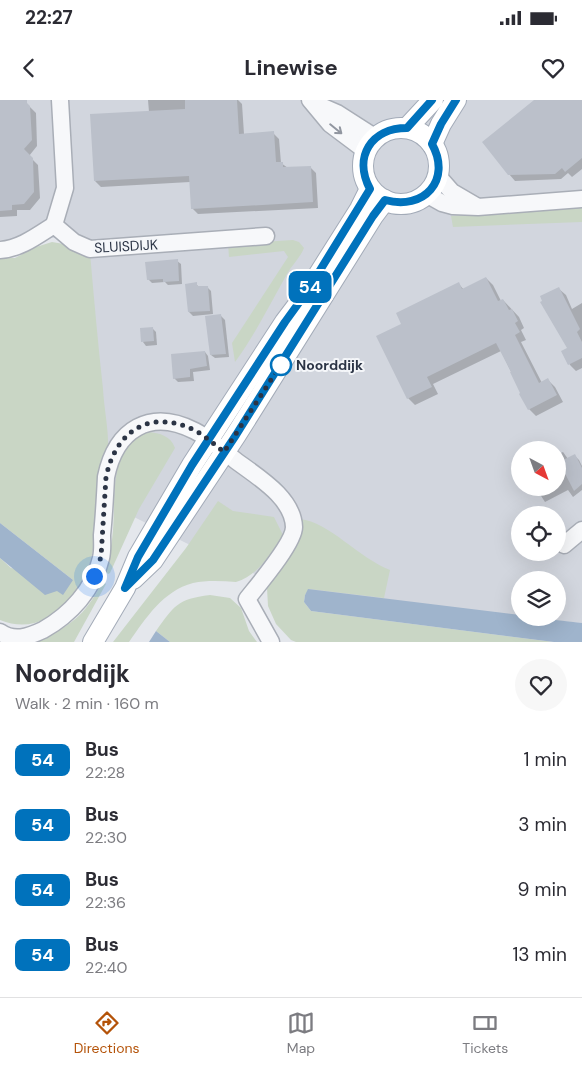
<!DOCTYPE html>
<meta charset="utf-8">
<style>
body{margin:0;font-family:"DM Sans",sans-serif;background:#f7f7f7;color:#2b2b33;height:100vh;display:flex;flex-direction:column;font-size:19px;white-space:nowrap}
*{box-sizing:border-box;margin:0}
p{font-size:16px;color:#7c7c81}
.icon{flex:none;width:28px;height:28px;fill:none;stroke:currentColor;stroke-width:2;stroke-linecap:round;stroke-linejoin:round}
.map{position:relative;height:542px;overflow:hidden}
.side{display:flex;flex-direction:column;background:#fff;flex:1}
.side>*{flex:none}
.badge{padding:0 10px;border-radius:8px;font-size:18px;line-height:32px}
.needle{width:32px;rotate:139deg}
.fabs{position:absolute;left:511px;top:341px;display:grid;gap:10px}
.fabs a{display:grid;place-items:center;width:55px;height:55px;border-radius:50%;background:#fff;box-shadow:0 5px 20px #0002;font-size:25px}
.you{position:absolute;width:25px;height:25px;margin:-12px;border:4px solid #fff;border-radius:50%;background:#1a73e8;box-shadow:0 0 0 8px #1a73e833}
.map>.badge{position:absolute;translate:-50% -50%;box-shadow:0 0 0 2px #fff}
.round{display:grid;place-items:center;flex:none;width:52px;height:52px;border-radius:26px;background:#f7f7f7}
.summary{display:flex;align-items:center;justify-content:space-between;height:85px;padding:0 15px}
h1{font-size:24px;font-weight:700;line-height:38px}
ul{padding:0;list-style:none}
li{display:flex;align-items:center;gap:15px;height:65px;padding:0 15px}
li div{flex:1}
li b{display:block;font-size:19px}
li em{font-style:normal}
li .badge{min-width:55px;font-weight:700;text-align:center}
.status{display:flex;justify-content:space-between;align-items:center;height:35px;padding:0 25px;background:#fff;direction:ltr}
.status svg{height:14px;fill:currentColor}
header{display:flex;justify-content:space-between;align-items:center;height:65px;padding:0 15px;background:#fff;font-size:22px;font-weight:700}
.tabs{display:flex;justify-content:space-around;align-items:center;height:70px;border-top:1px solid #e1e1e2;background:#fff;font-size:14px;color:#7c7c81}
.tabs a{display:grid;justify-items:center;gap:2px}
.tabs .on{color:#b45309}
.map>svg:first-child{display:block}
.built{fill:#d2d6de;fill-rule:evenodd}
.green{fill:#c9d6c5}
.water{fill:#9fb4cc}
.shadow{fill:#0003}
.building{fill:#bbc0ca}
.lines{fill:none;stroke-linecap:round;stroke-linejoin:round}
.minor-casing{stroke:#a9aeb7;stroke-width:19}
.major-casing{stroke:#a3abb8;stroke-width:22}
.minor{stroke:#f7f8fa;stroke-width:16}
.major{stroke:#fff;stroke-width:20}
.oneway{stroke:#9196a0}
.line-casing{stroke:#fff;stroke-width:11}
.line{stroke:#0072bc;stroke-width:8}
.walk{stroke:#2b3445;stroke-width:5;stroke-dasharray:0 9}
.stop-dot{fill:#fff;stroke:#0072bc;stroke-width:2.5}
.labels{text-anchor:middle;stroke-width:4;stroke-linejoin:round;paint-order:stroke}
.street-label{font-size:14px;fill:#2b3445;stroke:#f4f6f9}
.stop-label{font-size:14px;font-weight:bold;fill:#2b3445;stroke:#f4f6f9;text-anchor:start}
</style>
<div class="status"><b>22:27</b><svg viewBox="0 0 49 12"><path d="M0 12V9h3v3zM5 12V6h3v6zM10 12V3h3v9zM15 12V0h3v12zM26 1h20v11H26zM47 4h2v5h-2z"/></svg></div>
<header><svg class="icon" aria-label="back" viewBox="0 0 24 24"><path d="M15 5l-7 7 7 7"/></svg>Linewise<svg class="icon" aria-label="heart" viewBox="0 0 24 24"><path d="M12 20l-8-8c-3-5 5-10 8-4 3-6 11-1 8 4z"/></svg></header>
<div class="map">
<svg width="582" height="542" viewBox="0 0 582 542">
<rect width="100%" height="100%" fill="#e4e7ec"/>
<path class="built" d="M0,0H582V523L529,518H558V480H520V517L295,492L186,443L116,408L73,137L0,140ZM520,350H558V388H520ZM520,415H558V452H520Z"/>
<g class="green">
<path d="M582,107V122L453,127L451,116Z"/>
<path d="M293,140L299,142L304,148C300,158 292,165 287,174C270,204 255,235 235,262L232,243L288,157L284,151L229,157L228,144Z"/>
<path d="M52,142L64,144L78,154L90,153C94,198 98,244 103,289C104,309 109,330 108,350C108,367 100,385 98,402C95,420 96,441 91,459C81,499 44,538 0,520V458L11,468L73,480L0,423V158H15L36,147Z"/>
<path d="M148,332C160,333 171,336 175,348L139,409L110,473L108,474L106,472C109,458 112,444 113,430C116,396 108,346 148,332Z"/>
<path d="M218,401L233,411L274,417L283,435C271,453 259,475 236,482C222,481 207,480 193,483C163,491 146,518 129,542H113L186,448Z"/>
<path d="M300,419C329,422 359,458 390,470L384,498L309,489L305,495L304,502L311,511L554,542H296L291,540L276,524L268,506L267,488L295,447L301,434Z"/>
<path d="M104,482L106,484L74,542H36C70,526 84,517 102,483Z"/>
<path d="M210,495L230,498L241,508L249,531L257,542H170L156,531C174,506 177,499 210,495Z"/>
</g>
<g class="water">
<path d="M0,423L73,480L63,495L57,491L45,495L0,458Z"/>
<path d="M308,489L520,515V518H538L582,523V542H554L311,511L304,502L305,495Z"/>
<path d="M156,531L170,542H149Z"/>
</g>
<g class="shadow">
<path d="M0,0H23L36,13L37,46L29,56L38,65L40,98L30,110H17V116L0,117Z"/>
<path d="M148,0H238L242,4L244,34L273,33L279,39L281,63L288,68L310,67L316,73L318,108L198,114L192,108L190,82L101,87L95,81L149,12Z"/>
<path d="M536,0H582V69L572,77L568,73L561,79L515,81L509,74Z"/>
<path d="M177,161L181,164L182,184L168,185L165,182L152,183L148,179Z"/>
<path d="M486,178L493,185L501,201L503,200L519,217L524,228L521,230L526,240L521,242L542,283L548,280L555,287L563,302L536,316L529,309L501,251L433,284L438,294L415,305L408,298L403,224L459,184L464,190Z"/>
<path d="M196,184L200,188L207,187L211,191L213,214L193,216L189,212Z"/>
<path d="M559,189L566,195L572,209L582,203V268L576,271L570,265L563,252L569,249Z"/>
<path d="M221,216L225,220L229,257L215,258L211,255Z"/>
<path d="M152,228L156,232L157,245L146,246L143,242Z"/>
<path d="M205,252L208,256L210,270L193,272L194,281L178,282L174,278Z"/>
<path d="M563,352L568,359L575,356L579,360L582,366V390L573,397L568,390L545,402L536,388H558V354Z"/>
</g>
<g class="building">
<path d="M0,0H27V3L30,6L32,40L24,49L33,58L34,92L24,104L12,105V110L0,111Z"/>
<path d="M185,0H237L239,34L274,31L276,62H283V67L311,66L313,102L191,109L189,76L94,81L90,14L185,9Z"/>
<path d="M534,0H582V58L565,72L562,68L555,74L508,75L482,42Z"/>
<path d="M178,159L179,181L163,182V179L147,180L145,162Z"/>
<path d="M486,177L498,201L503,199L509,210L512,209L518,221L515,223L520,232L515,235L539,283L548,278L557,295L528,310L519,294L520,293L510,272H511L496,243L427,277L432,287L407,299L376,236L401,224L396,213L459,182L462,189Z"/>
<path d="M197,182V186H208L210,211L188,212L185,184Z"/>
<path d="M559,187L580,229L577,232L582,242V258L568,265L561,251L567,248L540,202L542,201L540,196Z"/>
<path d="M221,214L226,254L210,255L205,216Z"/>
<path d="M153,227L154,241L141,242L140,228Z"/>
<path d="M205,251L207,266L190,269V277L173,279L171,254Z"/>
<path d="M575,354L582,368V384L574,391L559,362Z"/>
</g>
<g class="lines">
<g class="minor-casing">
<g id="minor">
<path d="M310,0L330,24L366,51"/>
<path d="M316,4L337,13L376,38"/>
<path d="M438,76L452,92L476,106"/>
<path d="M426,94L442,103L453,106L478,107L582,99"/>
<path d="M54,125L65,88L60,0"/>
<path d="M0,150C20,149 38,135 54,125L74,142L90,149L266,136"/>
<path d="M564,445L582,430"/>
<path d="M0,532C14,542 28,537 43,530C70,515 94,489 101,458C103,450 102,442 102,435C104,416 105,397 106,377C116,329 150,308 195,331C209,338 223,351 235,360C256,376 293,397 294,427C294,443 258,485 247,499L271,542"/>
</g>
</g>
<g class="major-casing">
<g id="major">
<path d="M407,28L433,0"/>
<circle cx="401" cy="66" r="38"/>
<path d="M432,44L441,24L456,0"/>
<path d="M133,479L153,460L236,335L373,116L385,100"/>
<path d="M93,542L125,488L138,457L192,365L285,222L307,193L360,109L370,89"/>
</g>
</g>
<use href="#minor" class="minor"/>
<use href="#major" class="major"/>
</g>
<defs><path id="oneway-shaft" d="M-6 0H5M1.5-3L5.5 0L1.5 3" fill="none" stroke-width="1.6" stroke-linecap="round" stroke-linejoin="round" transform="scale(1.25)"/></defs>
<use class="oneway" href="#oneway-shaft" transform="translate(336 29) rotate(39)"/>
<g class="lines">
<g class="line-casing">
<path id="line" d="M432,0L407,28C371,28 353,57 370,89L306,193L285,222L192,365L138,457L125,488L153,460L236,335L373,116L385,100C424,111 452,80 432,44L441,24L456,0"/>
</g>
<use href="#line" class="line"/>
<path class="walk" d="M94,476L101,457L106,377C116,330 151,308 196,331C206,337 215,345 224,352L282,263L281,265"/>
</g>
<circle class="stop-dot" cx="281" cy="265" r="10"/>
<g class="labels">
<g class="street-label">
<text transform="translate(126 146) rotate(-3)" y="5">SLUISDIJK</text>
</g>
<g class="stop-label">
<text x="296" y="270">Noorddijk</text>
</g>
</g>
</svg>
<div class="fabs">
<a><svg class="needle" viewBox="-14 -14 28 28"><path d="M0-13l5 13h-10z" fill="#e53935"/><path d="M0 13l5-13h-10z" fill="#7c7c81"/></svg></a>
<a><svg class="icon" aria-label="locate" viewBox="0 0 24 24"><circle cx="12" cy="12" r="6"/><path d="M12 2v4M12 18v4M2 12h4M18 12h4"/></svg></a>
<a><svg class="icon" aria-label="layers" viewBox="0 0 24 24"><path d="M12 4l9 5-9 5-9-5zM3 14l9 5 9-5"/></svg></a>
</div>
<div class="you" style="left:94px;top:476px"></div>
<b class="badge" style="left:310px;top:187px;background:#0072bc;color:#fff">54</b>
</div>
<section class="side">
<div class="summary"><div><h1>Noorddijk</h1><p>Walk · 2 min · 160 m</p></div><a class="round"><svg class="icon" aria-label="heart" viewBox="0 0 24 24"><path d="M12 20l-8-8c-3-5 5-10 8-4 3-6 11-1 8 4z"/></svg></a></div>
<ul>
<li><span class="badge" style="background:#0072bc;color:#fff">54</span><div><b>Bus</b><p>22:28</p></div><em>1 min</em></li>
<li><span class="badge" style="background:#0072bc;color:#fff">54</span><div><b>Bus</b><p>22:30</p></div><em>3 min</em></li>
<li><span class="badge" style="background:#0072bc;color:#fff">54</span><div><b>Bus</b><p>22:36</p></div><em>9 min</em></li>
<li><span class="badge" style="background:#0072bc;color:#fff">54</span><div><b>Bus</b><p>22:40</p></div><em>13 min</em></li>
</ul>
</section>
<nav class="tabs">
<a class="on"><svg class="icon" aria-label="directions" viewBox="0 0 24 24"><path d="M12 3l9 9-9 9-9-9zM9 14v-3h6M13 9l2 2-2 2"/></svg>Directions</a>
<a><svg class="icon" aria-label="map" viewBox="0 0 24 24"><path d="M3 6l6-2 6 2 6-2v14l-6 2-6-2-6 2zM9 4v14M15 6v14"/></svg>Map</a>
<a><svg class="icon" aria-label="tickets" viewBox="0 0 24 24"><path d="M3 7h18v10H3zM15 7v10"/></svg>Tickets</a>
</nav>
